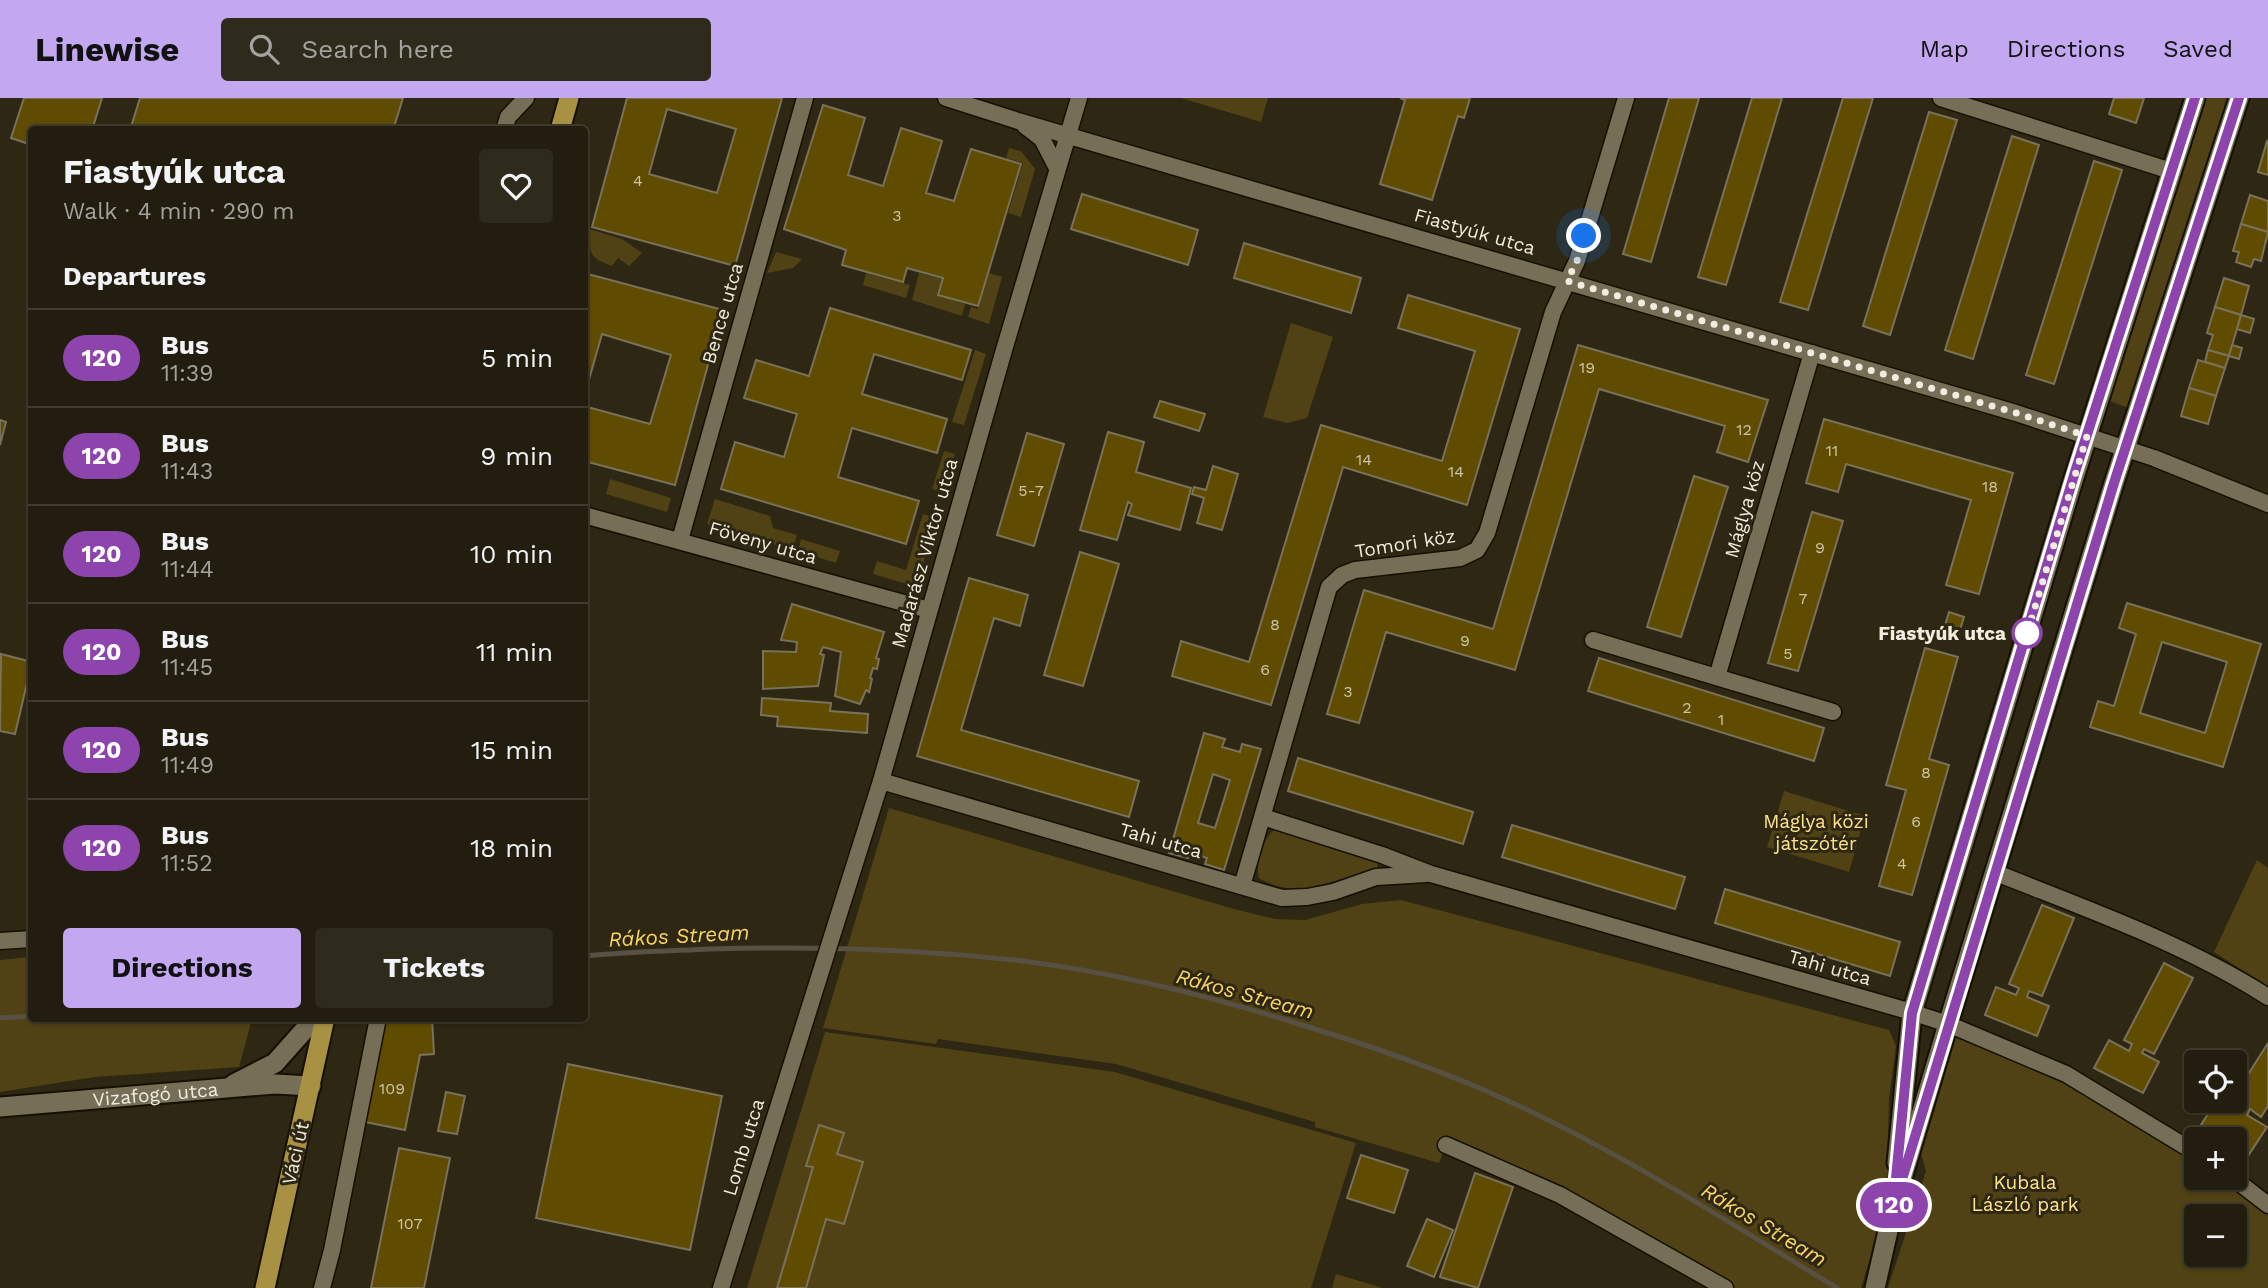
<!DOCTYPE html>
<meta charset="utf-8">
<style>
body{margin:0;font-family:"Work Sans",sans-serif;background:#2e2a1c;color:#f1f3f6;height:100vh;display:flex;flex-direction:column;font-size:26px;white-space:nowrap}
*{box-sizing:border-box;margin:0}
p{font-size:23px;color:#a2a29e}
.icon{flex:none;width:38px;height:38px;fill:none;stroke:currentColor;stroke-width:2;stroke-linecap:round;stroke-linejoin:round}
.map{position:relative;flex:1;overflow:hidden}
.panel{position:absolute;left:28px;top:28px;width:560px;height:896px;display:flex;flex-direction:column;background:#221d0e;border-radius:7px;box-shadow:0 2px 5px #0004,0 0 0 2px #3f3b2e}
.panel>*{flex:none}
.badge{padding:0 14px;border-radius:23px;font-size:24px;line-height:46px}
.buttons{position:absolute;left:2184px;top:952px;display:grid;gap:14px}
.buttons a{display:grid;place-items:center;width:63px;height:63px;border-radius:7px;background:#221d0e;box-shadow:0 2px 5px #0004,0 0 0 2px #3f3b2e;font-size:35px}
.you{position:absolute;width:35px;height:35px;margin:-18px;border:5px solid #fff;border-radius:50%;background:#1a73e8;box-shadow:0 0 0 10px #1a73e833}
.map>.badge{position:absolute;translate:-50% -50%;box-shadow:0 0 0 4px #fff}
h2{padding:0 35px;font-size:26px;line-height:63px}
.round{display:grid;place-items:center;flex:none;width:74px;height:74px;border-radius:7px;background:#2e2a1c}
.overview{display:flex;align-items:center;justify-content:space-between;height:119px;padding:0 35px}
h1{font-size:33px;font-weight:700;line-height:52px}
.cta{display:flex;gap:14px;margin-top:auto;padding:14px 35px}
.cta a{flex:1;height:80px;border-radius:7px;background:#c4a7f1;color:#111;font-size:28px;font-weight:700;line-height:80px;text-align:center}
.cta a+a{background:#2e2a1c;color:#f1f3f6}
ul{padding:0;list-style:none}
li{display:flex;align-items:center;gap:21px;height:98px;padding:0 35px;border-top:2px solid #3f3b2e}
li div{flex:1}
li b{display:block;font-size:26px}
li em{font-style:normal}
li .badge{min-width:77px;font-weight:700;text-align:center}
header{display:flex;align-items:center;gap:42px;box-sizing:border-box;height:98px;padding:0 35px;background:#c4a7f1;color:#111}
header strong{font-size:33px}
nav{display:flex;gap:38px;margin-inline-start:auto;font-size:24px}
.search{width:490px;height:63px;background:#2e2a1c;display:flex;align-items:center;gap:18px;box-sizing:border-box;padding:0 24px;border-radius:7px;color:#a2a29e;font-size:26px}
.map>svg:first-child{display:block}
.green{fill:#504215;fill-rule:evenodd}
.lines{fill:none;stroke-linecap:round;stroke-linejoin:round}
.stream{stroke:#575043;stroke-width:5}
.building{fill:#5f4c01;stroke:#79715a;stroke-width:2;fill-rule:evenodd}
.minor-casing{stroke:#161000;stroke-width:19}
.tertiary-casing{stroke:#161000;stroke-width:23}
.primary-casing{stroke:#161000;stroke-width:23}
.minor{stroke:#766e57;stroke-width:16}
.tertiary{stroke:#766e57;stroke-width:19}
.primary{stroke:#a89143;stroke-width:19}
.line-casing{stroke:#fff;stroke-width:16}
.line{stroke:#8e44ad;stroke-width:10}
.walk{stroke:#f0ecdf;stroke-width:7;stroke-dasharray:0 12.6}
.stop-dot{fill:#fff;stroke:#8e44ad;stroke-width:3.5}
.labels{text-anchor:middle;stroke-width:6;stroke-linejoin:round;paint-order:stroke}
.number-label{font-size:16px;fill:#ccc4a8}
.street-label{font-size:19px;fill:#f0ecdf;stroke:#2e2713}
.stop-label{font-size:19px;font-weight:bold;fill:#f0ecdf;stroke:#2e2713;text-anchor:end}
.park-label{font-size:19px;fill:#fee28c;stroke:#2e2713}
.water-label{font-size:21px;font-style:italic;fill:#f8d461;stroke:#2e2713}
</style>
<header>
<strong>Linewise</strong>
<div class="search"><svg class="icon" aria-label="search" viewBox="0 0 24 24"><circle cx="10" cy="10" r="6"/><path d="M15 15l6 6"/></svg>Search here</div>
<nav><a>Map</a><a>Directions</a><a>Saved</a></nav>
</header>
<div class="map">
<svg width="2268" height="1190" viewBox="0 0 2268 1190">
<rect width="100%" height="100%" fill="#2e2713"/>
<g class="green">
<path d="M1181,0H1268L1261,24Z"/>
<path d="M2202,0H2232L2131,311L2110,303L2109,296Z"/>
<path d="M1009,50L1021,53L1035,71L1021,119L1008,115L1023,65L1006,60Z"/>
<path d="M589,131L622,141L642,155L629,168L618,160L612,168C588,159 590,156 589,131Z"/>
<path d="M776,154L802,161L793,170L767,175Z"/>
<path d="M866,175L910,187L906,200L863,187Z"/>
<path d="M919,175L942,181L937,197L965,206L962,218L912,202Z"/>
<path d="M989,175L1002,179L989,226L968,219L971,209L978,211Z"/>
<path d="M1291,225L1333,239L1307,320L1287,325L1263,319Z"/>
<path d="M975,252L986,256L964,327L952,324Z"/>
<path d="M944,353L955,356L943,394L932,391Z"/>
<path d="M610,381L671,400L667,414L606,396Z"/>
<path d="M715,401L770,418L773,430L797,437L793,452L707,426Z"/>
<path d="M923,416L937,420L916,489L873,476L877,463L906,472Z"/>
<path d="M801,441L840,453L836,465L798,453Z"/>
<path d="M1784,693L1865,718L1849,774L1767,749Z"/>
<path d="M889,710L1234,811L1275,821L1305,822L1362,806L1401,802L1889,932L1896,948L1889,1000L1887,1105L1861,1190H1725L1446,1047L1439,1065L1315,1029V1024L1116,966L938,941L936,946L823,930Z"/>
<path d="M1274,732L1282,733L1378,763L1377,771L1303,792C1288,791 1272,788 1259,780C1255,768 1263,740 1274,732Z"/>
<path d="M2257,762L2268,770V889L2214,854Z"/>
<path d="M31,859L32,920L252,921L239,969L95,979L0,994V862Z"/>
<path d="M1948,926L2066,976L2196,1055V1080H2233L2268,1107V1190H1888L1926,1073L1915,1036ZM2196,1118H2235V1157H2196Z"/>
<path d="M825,934L1115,974L1356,1045L1311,1190H747Z"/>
<path d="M1336,1176L1383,1190H1332Z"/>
</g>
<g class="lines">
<g class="stream">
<path d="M584,858C627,854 668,853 711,851C817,848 924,851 1030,864C1122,876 1213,899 1302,927C1361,945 1420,965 1477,989C1604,1043 1720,1119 1837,1190"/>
<path d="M0,920L32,918"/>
</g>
</g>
<g class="building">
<path d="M24,0H102L92,32H32V47L11,40Z"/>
<path d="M140,0H403L393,32H130Z"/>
<path d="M627,0H782L735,168L592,129ZM667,11L736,31L717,95L649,76Z"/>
<path d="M1400,0H1470L1464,20L1458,18L1432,102L1380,86L1405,2Z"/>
<path d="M1669,0H1699L1651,164L1623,156Z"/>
<path d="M1752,0H1782L1726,187L1698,179Z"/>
<path d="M1843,0H1873L1808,212L1780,204Z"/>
<path d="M2114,0H2144L2136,25L2109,16Z"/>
<path d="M823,7L865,20L848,77L883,88L901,30L942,43L926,95L954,103L971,51L1021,66L978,208L938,197L943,180L907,170L903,184L842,167L846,152L784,131Z"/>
<path d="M1929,14L1957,22L1890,237L1863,228Z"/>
<path d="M2012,38L2039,47L1973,261L1945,252Z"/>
<path d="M2267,43L2268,44V77L2258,74Z"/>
<path d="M2094,63L2122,72L2054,286L2026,277Z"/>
<path d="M1082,96L1198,132L1188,167L1071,131Z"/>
<path d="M2250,97L2268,103V134L2241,126Z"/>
<path d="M2241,126L2268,134L2261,163L2254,161L2251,169L2236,164L2239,154L2233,153Z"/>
<path d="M1244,145L1361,180L1351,215L1234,180Z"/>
<path d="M584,175L723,212L675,387L584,363V308L650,326L671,257L602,236L584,299Z"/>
<path d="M2224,180L2249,188L2241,217L2215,209Z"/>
<path d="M1408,197L1520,231L1467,407L1343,369L1271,607L1172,578L1181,543L1249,564L1321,327L1442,363L1475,253L1398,230Z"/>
<path d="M2215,209L2241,217L2229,258L2208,252L2213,237L2207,235Z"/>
<path d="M830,210L971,252L962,282L874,256L862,296L947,321L937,355L852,330L838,379L919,403L906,446L721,391L735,344L784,359L797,316L744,300L756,262L809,278Z"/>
<path d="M2241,217L2254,221L2250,235L2237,231Z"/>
<path d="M1578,247L1768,302L1748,364L1717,354L1725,328L1599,291L1515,572L1386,534L1359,625L1327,616L1364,492L1493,531Z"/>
<path d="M2232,247L2242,250L2239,261L2229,258Z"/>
<path d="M2208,252L2229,258L2225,270L2205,264Z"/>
<path d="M2198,262L2225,270L2216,298L2189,290Z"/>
<path d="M2189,290L2216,298L2208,326L2181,318Z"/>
<path d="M1160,303L1205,316L1199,333L1154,319Z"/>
<path d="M1824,321L2013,375L1979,496L1946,487L1971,402L1846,366L1838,394L1806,385Z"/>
<path d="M0,322L6,324L0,347Z"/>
<path d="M1108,334L1144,344L1136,374L1191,390L1180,432L1128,417L1132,406L1128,404L1117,442L1080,432Z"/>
<path d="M1027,335L1064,346L1034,448L997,437Z"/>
<path d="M1213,368L1238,376L1222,432L1197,425L1204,400L1192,396L1194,389L1206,392Z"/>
<path d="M1694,378L1728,389L1681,539L1647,529Z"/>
<path d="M1812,414L1843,423L1798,573L1768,565Z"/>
<path d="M1080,454L1119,466L1083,588L1044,577Z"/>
<path d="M969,480L1028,497L1020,528L994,520L961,632L1139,683L1129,719L917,658Z"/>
<path d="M2127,505L2261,546L2223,669L2090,629L2098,603L2114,608L2136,536L2119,530ZM2162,544L2227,564L2205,635L2140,615Z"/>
<path d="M792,506L884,534L876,560L879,561L877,571L873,570L870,580L872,581L869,594L866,592L860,606L835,598L841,554L823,549L820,556L824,557L818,588L763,591V553L796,554L797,544L781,542Z"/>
<path d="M1949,514L1964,519L1959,535L1944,530Z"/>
<path d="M1925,550L1958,559L1929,661L1949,667L1912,797L1879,788L1906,692L1886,687Z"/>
<path d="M1,556L32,564L15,636L0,633Z"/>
<path d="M1599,560L1824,630L1814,663L1588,593Z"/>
<path d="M762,600L831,605L830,613L868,616L867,635L777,628L778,619L761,617Z"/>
<path d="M1204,635L1225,641L1222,649L1240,654L1242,646L1261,651L1224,772L1205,766L1207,760L1189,755L1188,760L1169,755ZM1213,676L1230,682L1215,730L1198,725Z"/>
<path d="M1298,660L1473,714L1463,746L1288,693Z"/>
<path d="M1512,727L1685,779L1675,811L1502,759Z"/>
<path d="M1725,791L1900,844L1890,878L1715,825Z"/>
<path d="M2042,807L2074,820L2042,898L2029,893L2027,899L2049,908L2037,938L1985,917L1996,889L2016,897L2019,890L2009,886Z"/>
<path d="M2164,865L2193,880L2154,956L2144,951L2142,955L2159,964L2143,995L2094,970L2109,942L2129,953L2132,946L2124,942Z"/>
<path d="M385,920H432L434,956L420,957L405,1032L365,1024Z"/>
<path d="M2268,945V1008L2261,1019L2250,1011L2247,1017L2267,1029L2248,1058L2235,1049V1041H2223L2201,1027L2216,1003H2225L2238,1011L2242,1005L2235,1000V997Z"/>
<path d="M568,966L722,998L690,1152L536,1120Z"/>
<path d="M446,994L465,998L457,1036L438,1033Z"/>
<path d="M819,1027L844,1035L837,1056L863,1064L844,1126L826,1121L806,1190H777L813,1069L806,1068Z"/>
<path d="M399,1050L450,1060L424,1190H371Z"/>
<path d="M1361,1057L1408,1072L1394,1115L1347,1100Z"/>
<path d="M1475,1075L1513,1089L1478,1190L1440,1179Z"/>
<path d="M1427,1121L1453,1132L1434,1179L1407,1168Z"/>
</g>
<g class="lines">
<g class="minor-casing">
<g id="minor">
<path d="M946,0L1018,23L2016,315L2154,360L2268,406"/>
<path d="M1941,0L2171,73"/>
<path d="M1025,28L1042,41L1057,70"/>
<path d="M504,32L508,19L526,0"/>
<path d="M584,417L929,512"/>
<path d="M680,442L805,0"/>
<path d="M1593,542L1833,614"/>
<path d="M1717,579L1812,255"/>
<path d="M881,683L1282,800L1307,799L1333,794L1376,779L1426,776"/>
<path d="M1263,719L1382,757L1431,776L1908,913L1948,926L2066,976L2196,1055"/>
<path d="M1994,774C2086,811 2184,845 2268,899"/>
<path d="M1242,788L1329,489L1342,477L1355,472L1460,460L1477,452L1487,435L1553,214L1577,163L1626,0"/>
<path d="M0,843L32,841"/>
<path d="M1446,1047L1560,1097L1725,1190"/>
<path d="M2233,1080L2268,1107"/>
<path d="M322,1190L332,1152L378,920"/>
<path d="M721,1190L881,683L1004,252L1079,0"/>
</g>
</g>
<g class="tertiary-casing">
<g id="tertiary">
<path d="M234,986L275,965L315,920"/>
<path id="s1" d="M0,1009L275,986L311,988"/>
<path d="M1897,1065L1912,915L2072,386L2195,0"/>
<path d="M1875,1190L1893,1111L1948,926L2114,385L2239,0"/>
</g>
</g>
<g class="primary-casing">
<g id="primary">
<path d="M560,32L569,0"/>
<path d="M265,1190L325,920"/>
</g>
</g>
<use href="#minor" class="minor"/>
<use href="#tertiary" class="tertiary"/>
<use href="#primary" class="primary"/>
</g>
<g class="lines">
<g class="line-casing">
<path id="line" d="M2195,0L2075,374L1912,915L1893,1111L2114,385L2239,0"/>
</g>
<use href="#line" class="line"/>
<path class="walk" d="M1584,138L1577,163L1567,183L2016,315L2087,338L2025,542L2027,535"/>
</g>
<circle class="stop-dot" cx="2027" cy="535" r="14"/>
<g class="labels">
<g class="number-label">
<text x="638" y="88">4</text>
<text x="897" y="123">3</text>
<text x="1587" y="275">19</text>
<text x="1744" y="337">12</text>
<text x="1832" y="358">11</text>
<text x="1364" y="367">14</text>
<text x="1456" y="379">14</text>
<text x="1990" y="394">18</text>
<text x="1031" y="398">5-7</text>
<text x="1820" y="455">9</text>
<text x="1803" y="506">7</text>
<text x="1275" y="532">8</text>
<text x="1465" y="548">9</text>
<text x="1788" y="561">5</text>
<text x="1265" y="577">6</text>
<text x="1348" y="599">3</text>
<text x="1687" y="615">2</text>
<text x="1721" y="627">1</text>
<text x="1926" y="680">8</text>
<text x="1916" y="729">6</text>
<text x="1902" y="771">4</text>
<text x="392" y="996">109</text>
<text x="410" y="1131">107</text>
</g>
<g class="street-label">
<text transform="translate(1475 133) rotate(16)" y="7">Fiastyúk utca</text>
<text transform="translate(722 215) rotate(-74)" y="7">Bence utca</text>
<text transform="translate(1744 411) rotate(-74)" y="7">Máglya köz</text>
<text transform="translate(763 444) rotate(16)" y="7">Föveny utca</text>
<text transform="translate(1405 445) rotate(-9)" y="7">Tomori köz</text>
<text transform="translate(924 455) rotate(-74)" y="7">Madarász Viktor utca</text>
<text transform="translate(1161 742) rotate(16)" y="7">Tahi utca</text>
<text transform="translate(1830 869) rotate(16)" y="7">Tahi utca</text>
<text dy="7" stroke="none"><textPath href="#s1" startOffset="156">Vizafogó utca</textPath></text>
<text transform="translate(743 1049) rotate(-73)" y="7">Lomb utca</text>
<text transform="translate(295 1055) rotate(-77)" y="7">Váci út</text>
</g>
<g class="stop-label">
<text x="2006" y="542">Fiastyúk utca</text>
</g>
<g class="park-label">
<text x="1816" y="730">Máglya közi<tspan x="1816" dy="22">játszótér</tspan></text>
<text x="2025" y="1091">Kubala<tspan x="2025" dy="22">László park</tspan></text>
</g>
<g class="water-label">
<text transform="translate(679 838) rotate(-3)" y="7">Rákos Stream</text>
<text transform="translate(1245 896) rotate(15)" y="7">Rákos Stream</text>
<text transform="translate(1764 1127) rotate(31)" y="7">Rákos Stream</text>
</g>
</g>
</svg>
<div class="buttons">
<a><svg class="icon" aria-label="locate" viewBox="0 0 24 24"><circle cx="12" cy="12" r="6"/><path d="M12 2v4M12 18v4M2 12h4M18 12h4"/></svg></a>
<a>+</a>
<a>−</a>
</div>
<div class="you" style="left:1584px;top:138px"></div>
<b class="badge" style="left:1894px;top:1107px;background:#8e44ad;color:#fff">120</b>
<section class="panel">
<div class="overview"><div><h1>Fiastyúk utca</h1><p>Walk · 4 min · 290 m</p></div><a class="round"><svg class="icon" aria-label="heart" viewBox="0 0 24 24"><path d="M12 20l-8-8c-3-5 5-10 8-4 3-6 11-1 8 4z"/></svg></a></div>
<h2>Departures</h2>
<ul>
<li><span class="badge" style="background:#8e44ad;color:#fff">120</span><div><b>Bus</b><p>11:39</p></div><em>5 min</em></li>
<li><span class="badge" style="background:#8e44ad;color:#fff">120</span><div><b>Bus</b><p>11:43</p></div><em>9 min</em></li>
<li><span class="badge" style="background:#8e44ad;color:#fff">120</span><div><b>Bus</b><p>11:44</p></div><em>10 min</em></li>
<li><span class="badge" style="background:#8e44ad;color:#fff">120</span><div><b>Bus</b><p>11:45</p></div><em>11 min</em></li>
<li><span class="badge" style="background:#8e44ad;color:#fff">120</span><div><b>Bus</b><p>11:49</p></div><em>15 min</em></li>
<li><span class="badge" style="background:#8e44ad;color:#fff">120</span><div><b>Bus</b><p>11:52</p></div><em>18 min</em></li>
</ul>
<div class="cta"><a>Directions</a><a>Tickets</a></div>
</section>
</div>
